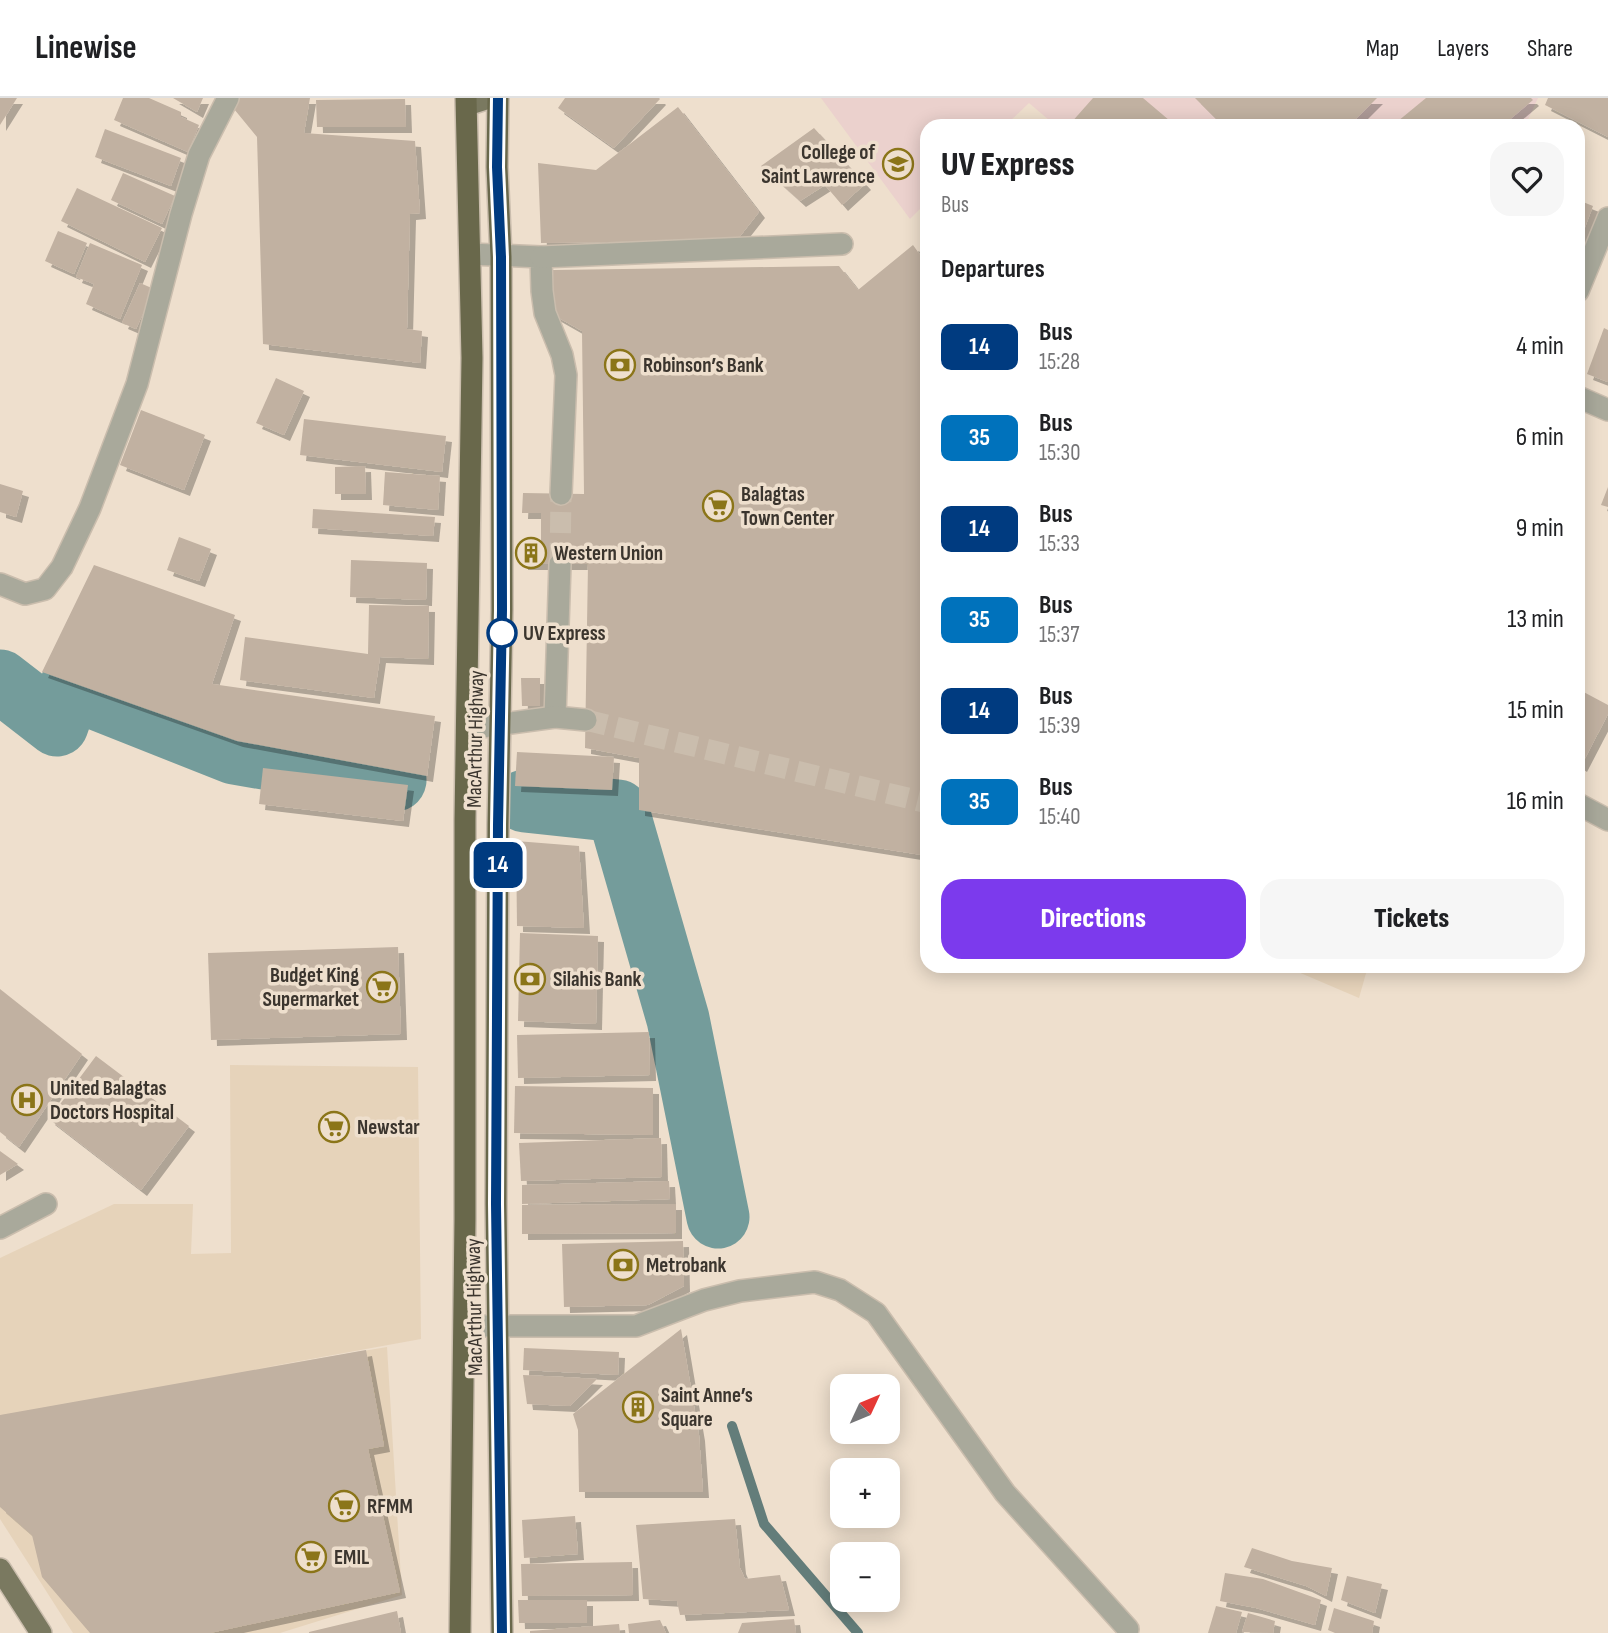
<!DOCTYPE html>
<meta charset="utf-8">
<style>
body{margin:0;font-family:"Sofia Sans Condensed",sans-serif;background:#f6f6f6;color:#202124;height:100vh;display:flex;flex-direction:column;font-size:26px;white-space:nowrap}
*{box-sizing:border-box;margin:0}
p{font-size:23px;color:#757577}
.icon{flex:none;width:38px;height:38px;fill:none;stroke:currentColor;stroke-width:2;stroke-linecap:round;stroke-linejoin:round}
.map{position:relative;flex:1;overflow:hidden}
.side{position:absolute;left:920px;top:21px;width:665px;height:854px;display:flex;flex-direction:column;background:#fff;border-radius:21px;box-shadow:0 4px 18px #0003}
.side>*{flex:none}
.badge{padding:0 14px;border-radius:10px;font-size:24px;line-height:46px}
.needle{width:46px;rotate:46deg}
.tools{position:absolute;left:830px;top:1276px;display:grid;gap:14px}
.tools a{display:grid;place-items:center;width:70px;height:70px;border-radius:14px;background:#fff;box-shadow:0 4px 18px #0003;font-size:35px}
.map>.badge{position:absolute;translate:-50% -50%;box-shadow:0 0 0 4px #fff}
h2{padding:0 21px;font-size:26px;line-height:63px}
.round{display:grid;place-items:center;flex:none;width:74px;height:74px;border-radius:21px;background:#f6f6f6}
.headline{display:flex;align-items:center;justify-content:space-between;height:119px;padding:0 21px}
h1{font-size:33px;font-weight:800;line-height:52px}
.button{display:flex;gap:14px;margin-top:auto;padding:14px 21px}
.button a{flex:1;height:80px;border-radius:21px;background:#7c3aed;color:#fff;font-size:28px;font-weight:800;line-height:80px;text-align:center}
.button a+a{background:#f6f6f6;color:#202124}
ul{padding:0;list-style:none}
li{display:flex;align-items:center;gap:21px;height:91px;padding:0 21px}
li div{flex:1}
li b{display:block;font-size:26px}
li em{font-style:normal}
li .badge{min-width:77px;font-weight:700;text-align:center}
header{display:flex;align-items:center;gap:42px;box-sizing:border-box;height:98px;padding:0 35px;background:#fff;border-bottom:2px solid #e0e0e0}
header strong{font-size:33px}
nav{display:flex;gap:38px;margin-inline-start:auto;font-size:24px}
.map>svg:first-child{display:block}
.built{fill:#e6d3ba}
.education{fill:#ebd1cd}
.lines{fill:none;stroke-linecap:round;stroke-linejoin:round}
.stream{stroke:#637d7a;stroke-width:10}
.river{stroke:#749c9b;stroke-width:63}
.building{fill:#c1b1a1;filter:url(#shadow)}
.minor-tunnel{stroke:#cabdad;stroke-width:21;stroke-dasharray:21 10;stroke-linecap:butt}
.minor-casing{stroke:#cabdad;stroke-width:24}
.major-casing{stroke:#cabdad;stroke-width:24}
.highway-casing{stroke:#cabdad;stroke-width:24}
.minor{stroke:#a9a99b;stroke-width:21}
.major{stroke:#7a7960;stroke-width:21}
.highway{stroke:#69684b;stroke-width:21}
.line-casing{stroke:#fff;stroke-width:16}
.line{stroke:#003b80;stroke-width:10}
.stop-dot{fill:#fff;stroke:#003b80;stroke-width:3.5}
.labels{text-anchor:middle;stroke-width:7;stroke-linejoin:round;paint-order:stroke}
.poi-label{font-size:21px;font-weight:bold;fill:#3b352e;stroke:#eedfcd;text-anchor:start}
.stop-label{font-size:21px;font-weight:bold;fill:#3b352e;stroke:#eedfcd;text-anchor:start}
.street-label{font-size:21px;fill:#3b352e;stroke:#eedfcd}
</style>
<header>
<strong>Linewise</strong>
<nav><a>Map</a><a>Layers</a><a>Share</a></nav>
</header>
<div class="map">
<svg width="1608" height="1535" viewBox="0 0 1608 1535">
<defs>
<filter id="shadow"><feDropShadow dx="6" dy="6" stdDeviation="0" flood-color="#0004"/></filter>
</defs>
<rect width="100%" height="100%" fill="#eedfcd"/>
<g class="built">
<path d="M1284,868H1368L1359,900Z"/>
<path d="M230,967L418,969L421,1241L256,1271L387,1249L402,1497L280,1535H73L0,1421V1160L114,1106H193L191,1156L231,1155Z"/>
</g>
<path class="education" d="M821,0H1538L1525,28H1056L1029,5L1005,28H928L927,104L910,121Z"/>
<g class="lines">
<path class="stream" d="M732,1328L764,1426L858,1535"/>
<g class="river">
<path d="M0,583L57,627L70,590L234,655L395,682"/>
<path d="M525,703L618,713L678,921L718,1119"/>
</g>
</g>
<g class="building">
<path d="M0,0H17L0,27Z"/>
<path d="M123,0H149L181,14V19L199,27L188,54L114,22Z"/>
<path d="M173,0H203L197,14Z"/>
<path d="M240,0H310L304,35L415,43L420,115L410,116L407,231L422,233L420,265L263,246L257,39L234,11Z"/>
<path d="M565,0H659L660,1L614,50L558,10Z"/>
<path d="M1093,0H1143L1176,28H1073L1070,26Z"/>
<path d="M1195,0H1377L1349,28H1223Z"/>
<path d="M1426,0H1531L1533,2L1502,28H1392Z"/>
<path d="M1548,0H1608V39L1545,7Z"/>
<path d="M405,1L406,29H317L316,2Z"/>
<path d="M678,9L759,114L737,142L541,145L538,65L596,72Z"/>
<path d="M814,30L865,86L842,107L825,87L800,103L761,68Z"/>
<path d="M105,31L181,60L171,88L95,59Z"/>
<path d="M123,75L175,98L162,126L111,102Z"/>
<path d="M77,90L162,130L145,164L61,123Z"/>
<path d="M1578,102L1593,108L1579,145H1578Z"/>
<path d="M58,133L87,145L74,176L45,163Z"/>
<path d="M90,145L142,167L120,221L86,206L94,186L76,179Z"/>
<path d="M913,147L928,168V758L639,712V660L585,650L588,466H522V444L541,445V415H522L523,395L584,396L582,233L552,216L553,172L839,168L858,192Z"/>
<path d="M140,185L154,191L136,231L122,225Z"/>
<path d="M1604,230L1608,232V284L1587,276Z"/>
<path d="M276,280L304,293L284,337L256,325Z"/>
<path d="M141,312L205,337L184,392L120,367Z"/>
<path d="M304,321L446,338L442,374L300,357Z"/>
<path d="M365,368L366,396H335V369Z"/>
<path d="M385,374L440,378L438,412L383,407Z"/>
<path d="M0,386L23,393L16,419L0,414Z"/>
<path d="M1608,389V409L1601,407Z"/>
<path d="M313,411L435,419L433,438L312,430Z"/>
<path d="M179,439L211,451L199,483L167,472Z"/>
<path d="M351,462L427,465L426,502L350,499Z"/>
<path d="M94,467L235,517L212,586L435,618L427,678L237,643L42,574Z"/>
<path d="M369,507L429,508L428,561L380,559L374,600L240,582L245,539L368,556Z"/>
<path d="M521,580H540V608H522Z"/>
<path d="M1578,591L1608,607V616L1581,668L1578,666Z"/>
<path d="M517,654L614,659L612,692L515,688Z"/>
<path d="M263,670L408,687L403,723L259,706Z"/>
<path d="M516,743L579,748L584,830L517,828Z"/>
<path d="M520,835L598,838L596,926L518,923Z"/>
<path d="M398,849L401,936L211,942L208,855Z"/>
<path d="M0,891L82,956L19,1049L0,1034Z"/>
<path d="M649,934L650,977L518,980L517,937Z"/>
<path d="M96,958L189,1028L141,1092L49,1021Z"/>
<path d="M515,988L653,990V1037L514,1035Z"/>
<path d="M661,1040L662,1079L521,1083L519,1045Z"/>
<path d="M0,1053L18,1066L0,1077Z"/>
<path d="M669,1083L670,1101L522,1106V1087Z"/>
<path d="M676,1106V1135L522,1136V1107Z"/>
<path d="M683,1143L684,1188L648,1207L564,1209L562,1146Z"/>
<path d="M681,1231L699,1337L703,1394H579L578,1332L573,1316Z"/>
<path d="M524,1250L619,1254L618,1277L523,1272Z"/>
<path d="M366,1252L384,1348L368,1351L400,1494L210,1535H90L42,1479L32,1437L0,1409V1317Z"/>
<path d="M523,1277L564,1279L597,1281L570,1308L527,1306Z"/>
<path d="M575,1418L578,1456L524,1460L522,1422Z"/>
<path d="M735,1421L740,1470L745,1481L780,1477L789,1512L680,1517L677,1503L643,1501L636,1427Z"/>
<path d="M1252,1450L1292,1463L1332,1470L1326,1498L1306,1488L1244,1469Z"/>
<path d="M632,1464L633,1497L522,1498L521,1466Z"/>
<path d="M1225,1475L1263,1481L1321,1502L1315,1527L1256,1510L1220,1503Z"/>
<path d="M1347,1478L1382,1486L1375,1515L1341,1502Z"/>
<path d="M518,1502H587V1525H519Z"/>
<path d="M1216,1508L1242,1514L1236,1535H1208Z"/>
<path d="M1334,1510L1374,1523L1372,1535H1335L1328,1532Z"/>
<path d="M397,1513L401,1535H309V1534Z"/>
<path d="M1248,1515L1275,1523L1273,1535L1242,1534Z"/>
<path d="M794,1521L796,1535H738L742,1525Z"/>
<path d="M660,1522L666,1535H629L628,1526Z"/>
<path d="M619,1526L620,1535H530V1533Z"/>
</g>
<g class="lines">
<g class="minor-tunnel">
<path d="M560,466L561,396"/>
<path d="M586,622L928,705"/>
</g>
<g class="minor-casing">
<g id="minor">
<path d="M470,156L541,159L542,193L545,215L562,257L566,277L561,396"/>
<path d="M541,159L842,146"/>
<path d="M1578,193L1608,120"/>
<path d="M1578,299L1608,312"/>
<path d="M0,486L25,496L45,491L62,469L90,410L137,286L181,116L199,57L228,0"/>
<path d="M555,619L560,466"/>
<path d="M467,631L555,619L586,622"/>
<path d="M1578,706L1608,722"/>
<path d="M0,1130L46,1106"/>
<path d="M465,1228H636L704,1202L740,1193L815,1184L840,1192L876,1215L1005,1395L1128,1531"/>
</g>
</g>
<g class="major-casing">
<g id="major">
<path d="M467,7L489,0"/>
<path d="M0,1471L41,1535"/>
</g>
</g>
<g class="highway-casing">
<g id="highway">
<path d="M498,0L497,69L501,159L502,512L498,727L496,1106L502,1535"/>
<path d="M460,1535L465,1121V722L472,260L466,0"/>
</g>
</g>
<use href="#minor" class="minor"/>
<use href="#major" class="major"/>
<use href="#highway" class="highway"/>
</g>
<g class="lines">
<g class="line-casing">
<path id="line" d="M498,0L497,69L501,159L502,512L498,727L496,1106L502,1535"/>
</g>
<use href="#line" class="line"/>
</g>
<defs>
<g id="school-ring" transform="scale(1.575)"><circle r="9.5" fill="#eedfcd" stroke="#8b7519" stroke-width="1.5"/><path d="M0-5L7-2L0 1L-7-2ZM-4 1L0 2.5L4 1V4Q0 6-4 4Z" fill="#8b7519"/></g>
<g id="bank-ring" transform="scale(1.575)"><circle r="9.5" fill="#eedfcd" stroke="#8b7519" stroke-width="1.5"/><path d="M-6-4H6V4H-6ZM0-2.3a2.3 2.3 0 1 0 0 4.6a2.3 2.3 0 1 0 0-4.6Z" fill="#8b7519"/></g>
<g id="supermarket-ring" transform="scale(1.575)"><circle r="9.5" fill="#eedfcd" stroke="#8b7519" stroke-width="1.5"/><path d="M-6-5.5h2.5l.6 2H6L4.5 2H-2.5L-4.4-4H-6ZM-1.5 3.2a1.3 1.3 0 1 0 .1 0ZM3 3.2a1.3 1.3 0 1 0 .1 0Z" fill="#8b7519"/></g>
<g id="building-ring" transform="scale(1.575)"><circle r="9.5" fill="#eedfcd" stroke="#8b7519" stroke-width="1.5"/><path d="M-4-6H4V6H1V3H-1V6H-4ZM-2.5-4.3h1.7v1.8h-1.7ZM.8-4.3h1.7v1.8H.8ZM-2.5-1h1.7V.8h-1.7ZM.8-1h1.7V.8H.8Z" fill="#8b7519"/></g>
<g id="hospital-ring" transform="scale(1.575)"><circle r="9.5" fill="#eedfcd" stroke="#8b7519" stroke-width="1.5"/><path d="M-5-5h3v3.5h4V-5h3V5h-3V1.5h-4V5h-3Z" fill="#8b7519"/></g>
</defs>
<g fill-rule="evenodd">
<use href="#school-ring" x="898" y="66"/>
<use href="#bank-ring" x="620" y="267"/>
<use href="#supermarket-ring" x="718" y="408"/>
<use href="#building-ring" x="531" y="455"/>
<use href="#bank-ring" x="530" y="881"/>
<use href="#supermarket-ring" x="382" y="889"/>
<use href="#hospital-ring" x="27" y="1002"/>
<use href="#supermarket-ring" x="334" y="1029"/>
<use href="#bank-ring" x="623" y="1167"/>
<use href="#building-ring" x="638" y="1309"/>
<use href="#supermarket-ring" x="344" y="1408"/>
<use href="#supermarket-ring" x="311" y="1459"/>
</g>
<circle class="stop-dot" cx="502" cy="535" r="14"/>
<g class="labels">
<g class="poi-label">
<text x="875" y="61" text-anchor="end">College of<tspan x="875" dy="24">Saint Lawrence</tspan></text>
<text x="643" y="274">Robinson’s Bank</text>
<text x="741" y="403">Balagtas<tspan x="741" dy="24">Town Center</tspan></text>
<text x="554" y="462">Western Union</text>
<text x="359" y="884" text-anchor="end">Budget King<tspan x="359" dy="24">Supermarket</tspan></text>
<text x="553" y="888">Silahis Bank</text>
<text x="50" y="997">United Balagtas<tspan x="50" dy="24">Doctors Hospital</tspan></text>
<text x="357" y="1036">Newstar</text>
<text x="646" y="1174">Metrobank</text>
<text x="661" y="1304">Saint Anne’s<tspan x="661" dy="24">Square</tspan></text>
<text x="367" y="1415">RFMM</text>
<text x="334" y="1466">EMIL</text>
</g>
<g class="stop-label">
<text x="523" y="542">UV Express</text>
</g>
<g class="street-label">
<text transform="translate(475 641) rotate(-89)" y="7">MacArthur Highway</text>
<text transform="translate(474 1209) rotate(-91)" y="7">MacArthur Highway</text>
</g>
</g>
</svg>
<div class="tools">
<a><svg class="needle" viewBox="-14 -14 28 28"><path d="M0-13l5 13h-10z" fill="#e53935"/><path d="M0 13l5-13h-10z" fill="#757577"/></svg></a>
<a>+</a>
<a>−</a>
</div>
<b class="badge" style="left:498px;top:767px;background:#003b80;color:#fff">14</b>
<section class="side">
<div class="headline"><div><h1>UV Express</h1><p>Bus</p></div><a class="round"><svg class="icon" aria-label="heart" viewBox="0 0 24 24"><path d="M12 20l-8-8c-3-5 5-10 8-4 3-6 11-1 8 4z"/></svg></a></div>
<h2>Departures</h2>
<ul>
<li><span class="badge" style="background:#003b80;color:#fff">14</span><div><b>Bus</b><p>15:28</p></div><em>4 min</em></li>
<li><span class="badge" style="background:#0072bc;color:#fff">35</span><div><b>Bus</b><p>15:30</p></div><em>6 min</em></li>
<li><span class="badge" style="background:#003b80;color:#fff">14</span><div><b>Bus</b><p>15:33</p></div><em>9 min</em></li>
<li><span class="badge" style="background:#0072bc;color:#fff">35</span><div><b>Bus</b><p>15:37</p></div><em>13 min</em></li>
<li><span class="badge" style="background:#003b80;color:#fff">14</span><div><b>Bus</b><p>15:39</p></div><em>15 min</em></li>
<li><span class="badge" style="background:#0072bc;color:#fff">35</span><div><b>Bus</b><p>15:40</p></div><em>16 min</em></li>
</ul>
<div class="button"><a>Directions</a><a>Tickets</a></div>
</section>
</div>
